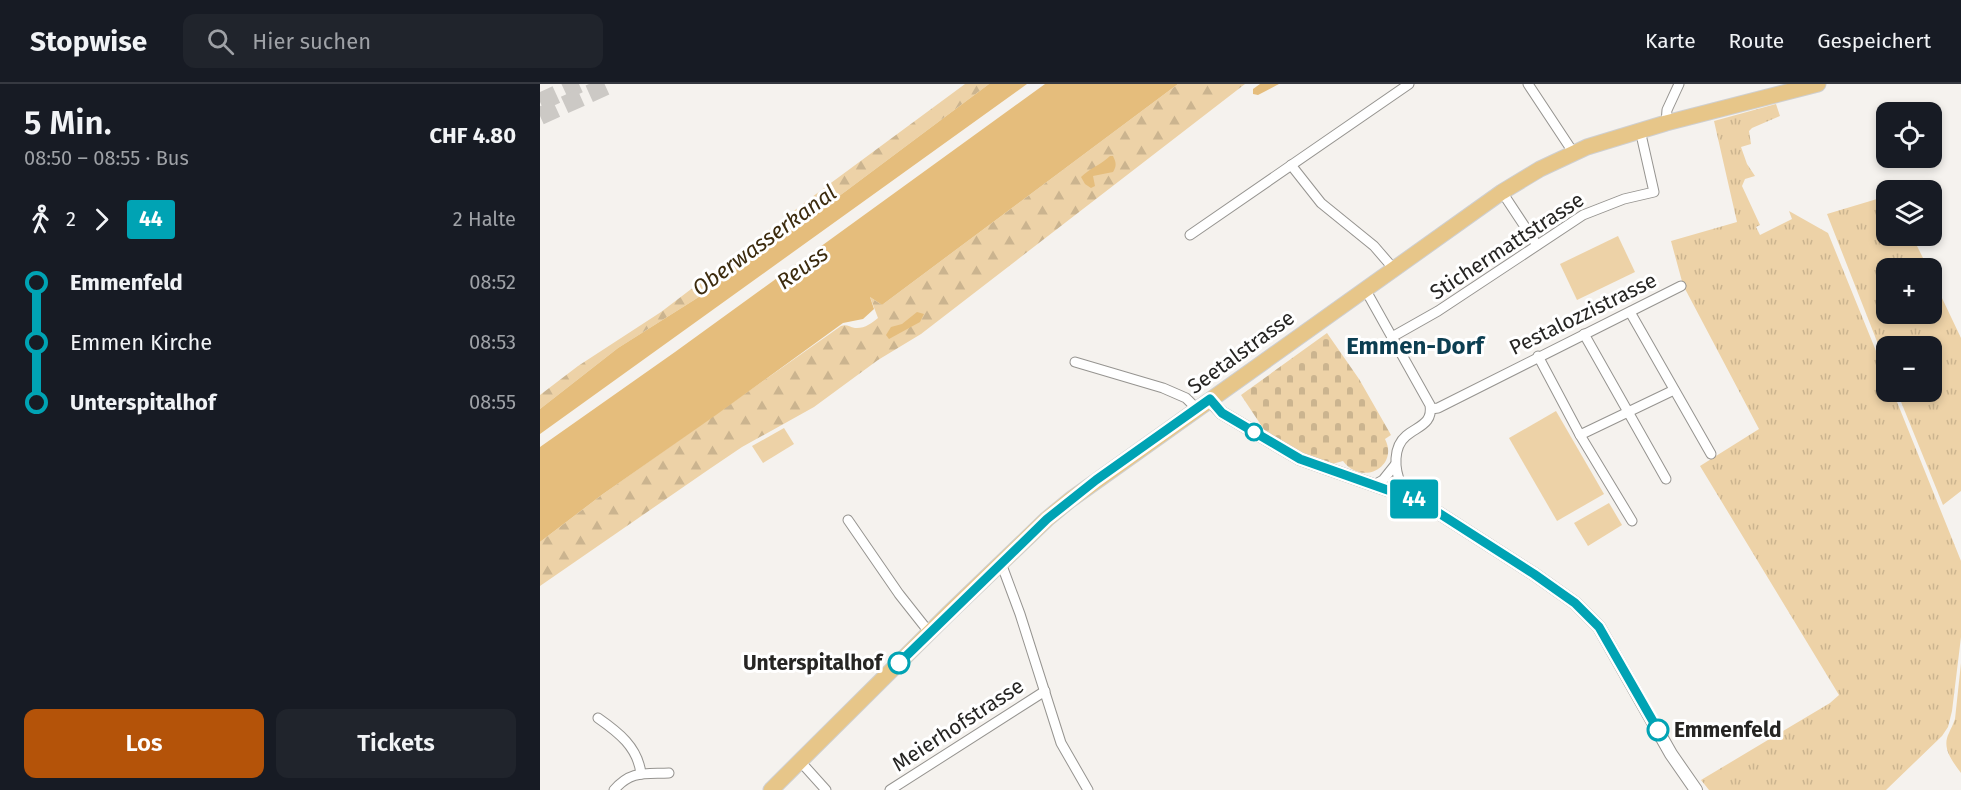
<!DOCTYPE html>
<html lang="de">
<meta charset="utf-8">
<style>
body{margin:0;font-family:"Fira Sans",sans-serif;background:#20242c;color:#f1f3f6;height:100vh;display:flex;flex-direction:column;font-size:22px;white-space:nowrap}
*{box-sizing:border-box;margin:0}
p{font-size:20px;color:#9ea1a6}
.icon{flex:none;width:33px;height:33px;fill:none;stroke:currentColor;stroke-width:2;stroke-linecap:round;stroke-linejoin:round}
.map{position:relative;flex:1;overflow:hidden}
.sheet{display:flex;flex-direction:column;background:#171b24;width:540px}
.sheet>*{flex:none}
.badge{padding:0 12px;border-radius:4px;font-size:21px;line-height:39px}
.controls{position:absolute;left:1336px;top:18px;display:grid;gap:12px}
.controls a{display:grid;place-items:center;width:66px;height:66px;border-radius:12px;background:#171b24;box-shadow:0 3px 9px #0003;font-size:30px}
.map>.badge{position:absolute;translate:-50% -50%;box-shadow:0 0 0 3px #fff}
.legs{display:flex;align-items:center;gap:9px;height:66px;padding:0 24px;font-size:20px}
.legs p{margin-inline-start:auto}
.summary{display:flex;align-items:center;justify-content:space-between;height:102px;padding:0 24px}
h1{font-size:33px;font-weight:600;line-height:45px}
.action{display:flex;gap:12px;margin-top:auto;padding:12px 24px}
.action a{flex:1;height:69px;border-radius:12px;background:#b45309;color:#fff;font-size:24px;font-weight:600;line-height:69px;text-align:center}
.action a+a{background:#20242c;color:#f1f3f6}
ul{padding:0 24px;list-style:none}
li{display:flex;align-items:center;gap:21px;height:60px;font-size:22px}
li i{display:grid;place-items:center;width:9px;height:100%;margin:0 8px;background:currentColor}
li i::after{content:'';width:15px;height:15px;margin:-8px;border:4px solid;border-radius:50%;background:#171b24}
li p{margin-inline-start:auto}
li:first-child i{background:linear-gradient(#0000 50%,currentColor 0)}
li:last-child i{background:linear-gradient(currentColor 50%,#0000 0)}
header{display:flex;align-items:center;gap:36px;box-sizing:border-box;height:84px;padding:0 30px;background:#171b24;border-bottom:2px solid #363941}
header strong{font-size:28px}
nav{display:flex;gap:33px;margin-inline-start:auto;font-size:21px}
.search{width:420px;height:54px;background:#20242c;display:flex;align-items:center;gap:15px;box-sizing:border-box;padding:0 21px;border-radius:12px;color:#9ea1a6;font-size:22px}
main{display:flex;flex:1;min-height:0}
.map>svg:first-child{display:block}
.grass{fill:url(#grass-tufts)}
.forest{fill:url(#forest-firs)}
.cemetery{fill:url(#cemetery-stones)}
.green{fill:#edd2a7}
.water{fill:#e5bd7c}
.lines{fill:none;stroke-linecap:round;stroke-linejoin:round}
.motorway-tunnel{stroke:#ccc9c5;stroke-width:18;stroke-dasharray:18 9;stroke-linecap:butt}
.minor-casing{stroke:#969490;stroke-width:11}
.tertiary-casing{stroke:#969490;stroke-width:14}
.primary-casing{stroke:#cfcfcf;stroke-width:17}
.minor{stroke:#fff;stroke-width:9}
.tertiary{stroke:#fff;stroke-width:12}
.primary{stroke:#e7c689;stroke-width:15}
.line-1-casing{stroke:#fff;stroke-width:14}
.line-1{stroke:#00a3b4;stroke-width:9}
.stop-1-dot{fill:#fff;stroke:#00a3b4;stroke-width:3}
.labels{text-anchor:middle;stroke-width:6;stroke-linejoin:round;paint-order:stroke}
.street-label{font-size:21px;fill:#262523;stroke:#fff}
.stop-label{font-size:21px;font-weight:bold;fill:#262523;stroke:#fff;text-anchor:end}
.water-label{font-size:22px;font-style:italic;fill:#3c2b0e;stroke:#fff}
.quarter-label{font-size:24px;font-weight:bold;fill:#0c3e51;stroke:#fff}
</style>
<header>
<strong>Stopwise</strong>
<div class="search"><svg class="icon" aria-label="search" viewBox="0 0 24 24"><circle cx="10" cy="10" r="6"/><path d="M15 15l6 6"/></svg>Hier suchen</div>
<nav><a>Karte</a><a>Route</a><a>Gespeichert</a></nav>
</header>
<main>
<section class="sheet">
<div class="summary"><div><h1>5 Min.</h1><p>08:50 – 08:55 · Bus</p></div><b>CHF 4.80</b></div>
<div class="legs"><svg class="icon" aria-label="walk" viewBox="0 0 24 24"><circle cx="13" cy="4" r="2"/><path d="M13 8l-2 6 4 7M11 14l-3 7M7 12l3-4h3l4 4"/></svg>2<svg class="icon" aria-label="forward" viewBox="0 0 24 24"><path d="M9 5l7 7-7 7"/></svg><b class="badge" style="background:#00a3b4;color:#fff">44</b><p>2 Halte</p></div>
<ul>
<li><i style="color:#00a3b4"></i><b>Emmenfeld</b><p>08:52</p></li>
<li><i style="color:#00a3b4"></i><span>Emmen Kirche</span><p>08:53</p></li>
<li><i style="color:#00a3b4"></i><b>Unterspitalhof</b><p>08:55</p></li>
</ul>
<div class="action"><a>Los</a><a>Tickets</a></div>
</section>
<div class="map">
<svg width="1421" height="706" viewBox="0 0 1421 706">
<defs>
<pattern id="grass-tufts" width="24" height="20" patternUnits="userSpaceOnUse" patternTransform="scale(1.5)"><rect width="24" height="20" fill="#edd2a7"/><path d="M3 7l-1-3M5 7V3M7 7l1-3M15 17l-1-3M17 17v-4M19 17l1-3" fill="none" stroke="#cbb48f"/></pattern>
<pattern id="forest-firs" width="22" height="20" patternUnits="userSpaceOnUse" patternTransform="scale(1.5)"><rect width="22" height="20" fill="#edd2a7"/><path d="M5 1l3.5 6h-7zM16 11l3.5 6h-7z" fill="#cbb48f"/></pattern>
<pattern id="cemetery-stones" width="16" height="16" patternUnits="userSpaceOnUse" patternTransform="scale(1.5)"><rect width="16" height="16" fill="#edd2a7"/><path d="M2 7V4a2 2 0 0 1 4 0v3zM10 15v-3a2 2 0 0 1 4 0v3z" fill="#cbb48f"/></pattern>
</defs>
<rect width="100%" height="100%" fill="#f5f2ee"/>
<g class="grass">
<path d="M1236,20L1240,32L1212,44L1209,47L1211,60L1201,63L1207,80L1215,92L1205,95L1202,102L1220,141L1216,143L1220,151L1252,135L1249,127L1288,149L1347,294V308H1353L1421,477V553L1412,627L1408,643L1402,652L1346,706H1169L1161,696L1290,619L1299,611L1160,382L1219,345L1143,201L1131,157L1197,138L1174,37Z"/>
<path d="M1347,112V152H1372L1388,184H1347V230H1392V193L1421,254V407L1403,421L1357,308H1392V262H1347V283L1287,130Z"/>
<path d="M1421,579V689C1413,678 1401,664 1409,649C1411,644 1413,641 1415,635Z"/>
</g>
<g class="forest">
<path d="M425,0H449L306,107L162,211L78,264L0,325V311L38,282L121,228L280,107Z"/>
<path d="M638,0H705L381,250L338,276L274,323L202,363L168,386L0,502V458L63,410L301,242C307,240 309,243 315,244C324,245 332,239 338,234L330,213L342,221Z"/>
</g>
<path class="cemetery" d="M787,249L819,295L851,351L845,355C859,382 823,403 803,377L792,380L767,372L727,350L701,311Z"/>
<g class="green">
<path d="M1078,152L1095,188L1037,216L1020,180Z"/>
<path d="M1016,327L1064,410L1017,437L969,354Z"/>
<path d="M244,344L254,360L223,379L212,362Z"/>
<path d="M1069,419L1082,441L1048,462L1034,439Z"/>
</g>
<g class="water">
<path d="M449,0H487L0,350V325L78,264L162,211L306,107Z"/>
<path d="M505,0H638L342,221L330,213L334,225L323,235L303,239L176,331L63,410L0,458V363L135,268Z"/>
<path d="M720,0H739L718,11L713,10V5Z"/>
<path d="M570,72H573C576,78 577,82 573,88L553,92L555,102L551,104L545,100L541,93C550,84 561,81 570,72Z"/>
<path d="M377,228L384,230L380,238L349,255L346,251L351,243L362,240Z"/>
</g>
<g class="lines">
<g class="motorway-tunnel">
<path d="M0,18L39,0"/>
<path d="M0,32L71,0"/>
</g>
<g class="minor-casing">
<g id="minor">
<path d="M988,0L1033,68"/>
<path d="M1126,39L1127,26L1139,0"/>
<path d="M751,81L781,119L834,162L853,184"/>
<path d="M962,108L997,161"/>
<path d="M650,151L869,0"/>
<path d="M825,205L890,321C893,340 878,342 866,352C853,363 854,385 861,400C864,405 870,410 873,415"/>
<path d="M1090,228L1171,370"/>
<path d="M1044,250L1126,395"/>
<path d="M852,253L898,227L1043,131L1084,115L1114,108L1100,46"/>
<path d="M998,272L1040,351L1092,437"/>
<path d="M535,278L623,304L646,314L657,325"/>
<path d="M891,325L898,324L1141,202"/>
<path d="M1040,351L1134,306"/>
<path d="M834,401L843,396L855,381"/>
<path d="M308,436L359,510L389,548"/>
<path d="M461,479L480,530L521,659L548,706"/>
<path d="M58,634C78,648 98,663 101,690"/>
<path d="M259,676L286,706"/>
<path d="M74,706C91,686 105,690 129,689"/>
<path d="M350,706L505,607"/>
</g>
</g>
<g class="tertiary-casing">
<path id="tertiary" d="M670,316L682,329L760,375L873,415L891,424L994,490L1035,519L1059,543L1131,670L1156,706"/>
</g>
<g class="primary-casing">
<path id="primary" d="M231,706L410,528L507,435L530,416L962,108L1000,85L1047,63L1126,39L1278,0"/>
</g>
<use href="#minor" class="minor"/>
<use href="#tertiary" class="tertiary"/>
<use href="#primary" class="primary"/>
</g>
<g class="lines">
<g class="line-1-casing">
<path id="line-1" d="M359,579L507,435L556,396L670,315L682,329L760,375L873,415L891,424L994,490L1035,519L1059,543L1118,646"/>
</g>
<use href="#line-1" class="line-1"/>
</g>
<g class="stop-1-dot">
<circle cx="714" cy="348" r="8"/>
<circle cx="359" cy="579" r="10"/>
<circle cx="1118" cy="646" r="10"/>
</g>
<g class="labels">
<g class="street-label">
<text transform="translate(967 162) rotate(-33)" y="7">Stichermattstrasse</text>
<text transform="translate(1043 230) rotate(-26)" y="7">Pestalozzistrasse</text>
<text transform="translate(701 268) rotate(-36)" y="7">Seetalstrasse</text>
<text transform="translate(418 641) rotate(-33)" y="7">Meierhofstrasse</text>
</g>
<g class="stop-label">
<text x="342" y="586">Unterspitalhof</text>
<text x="1134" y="653" text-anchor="start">Emmenfeld</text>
</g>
<g class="water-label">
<text transform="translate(224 156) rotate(-36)" y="8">Oberwasserkanal</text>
<text transform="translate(262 183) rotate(-36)" y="8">Reuss</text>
</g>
<g class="quarter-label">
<text x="875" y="270">Emmen-Dorf</text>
</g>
</g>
</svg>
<div class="controls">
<a><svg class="icon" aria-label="locate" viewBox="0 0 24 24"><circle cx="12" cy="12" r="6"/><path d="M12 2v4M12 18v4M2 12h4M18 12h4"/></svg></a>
<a><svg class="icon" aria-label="layers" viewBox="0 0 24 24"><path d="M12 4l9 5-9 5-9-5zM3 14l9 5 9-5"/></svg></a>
<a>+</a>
<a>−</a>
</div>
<b class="badge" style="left:874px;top:415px;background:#00a3b4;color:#fff">44</b>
</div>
</main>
